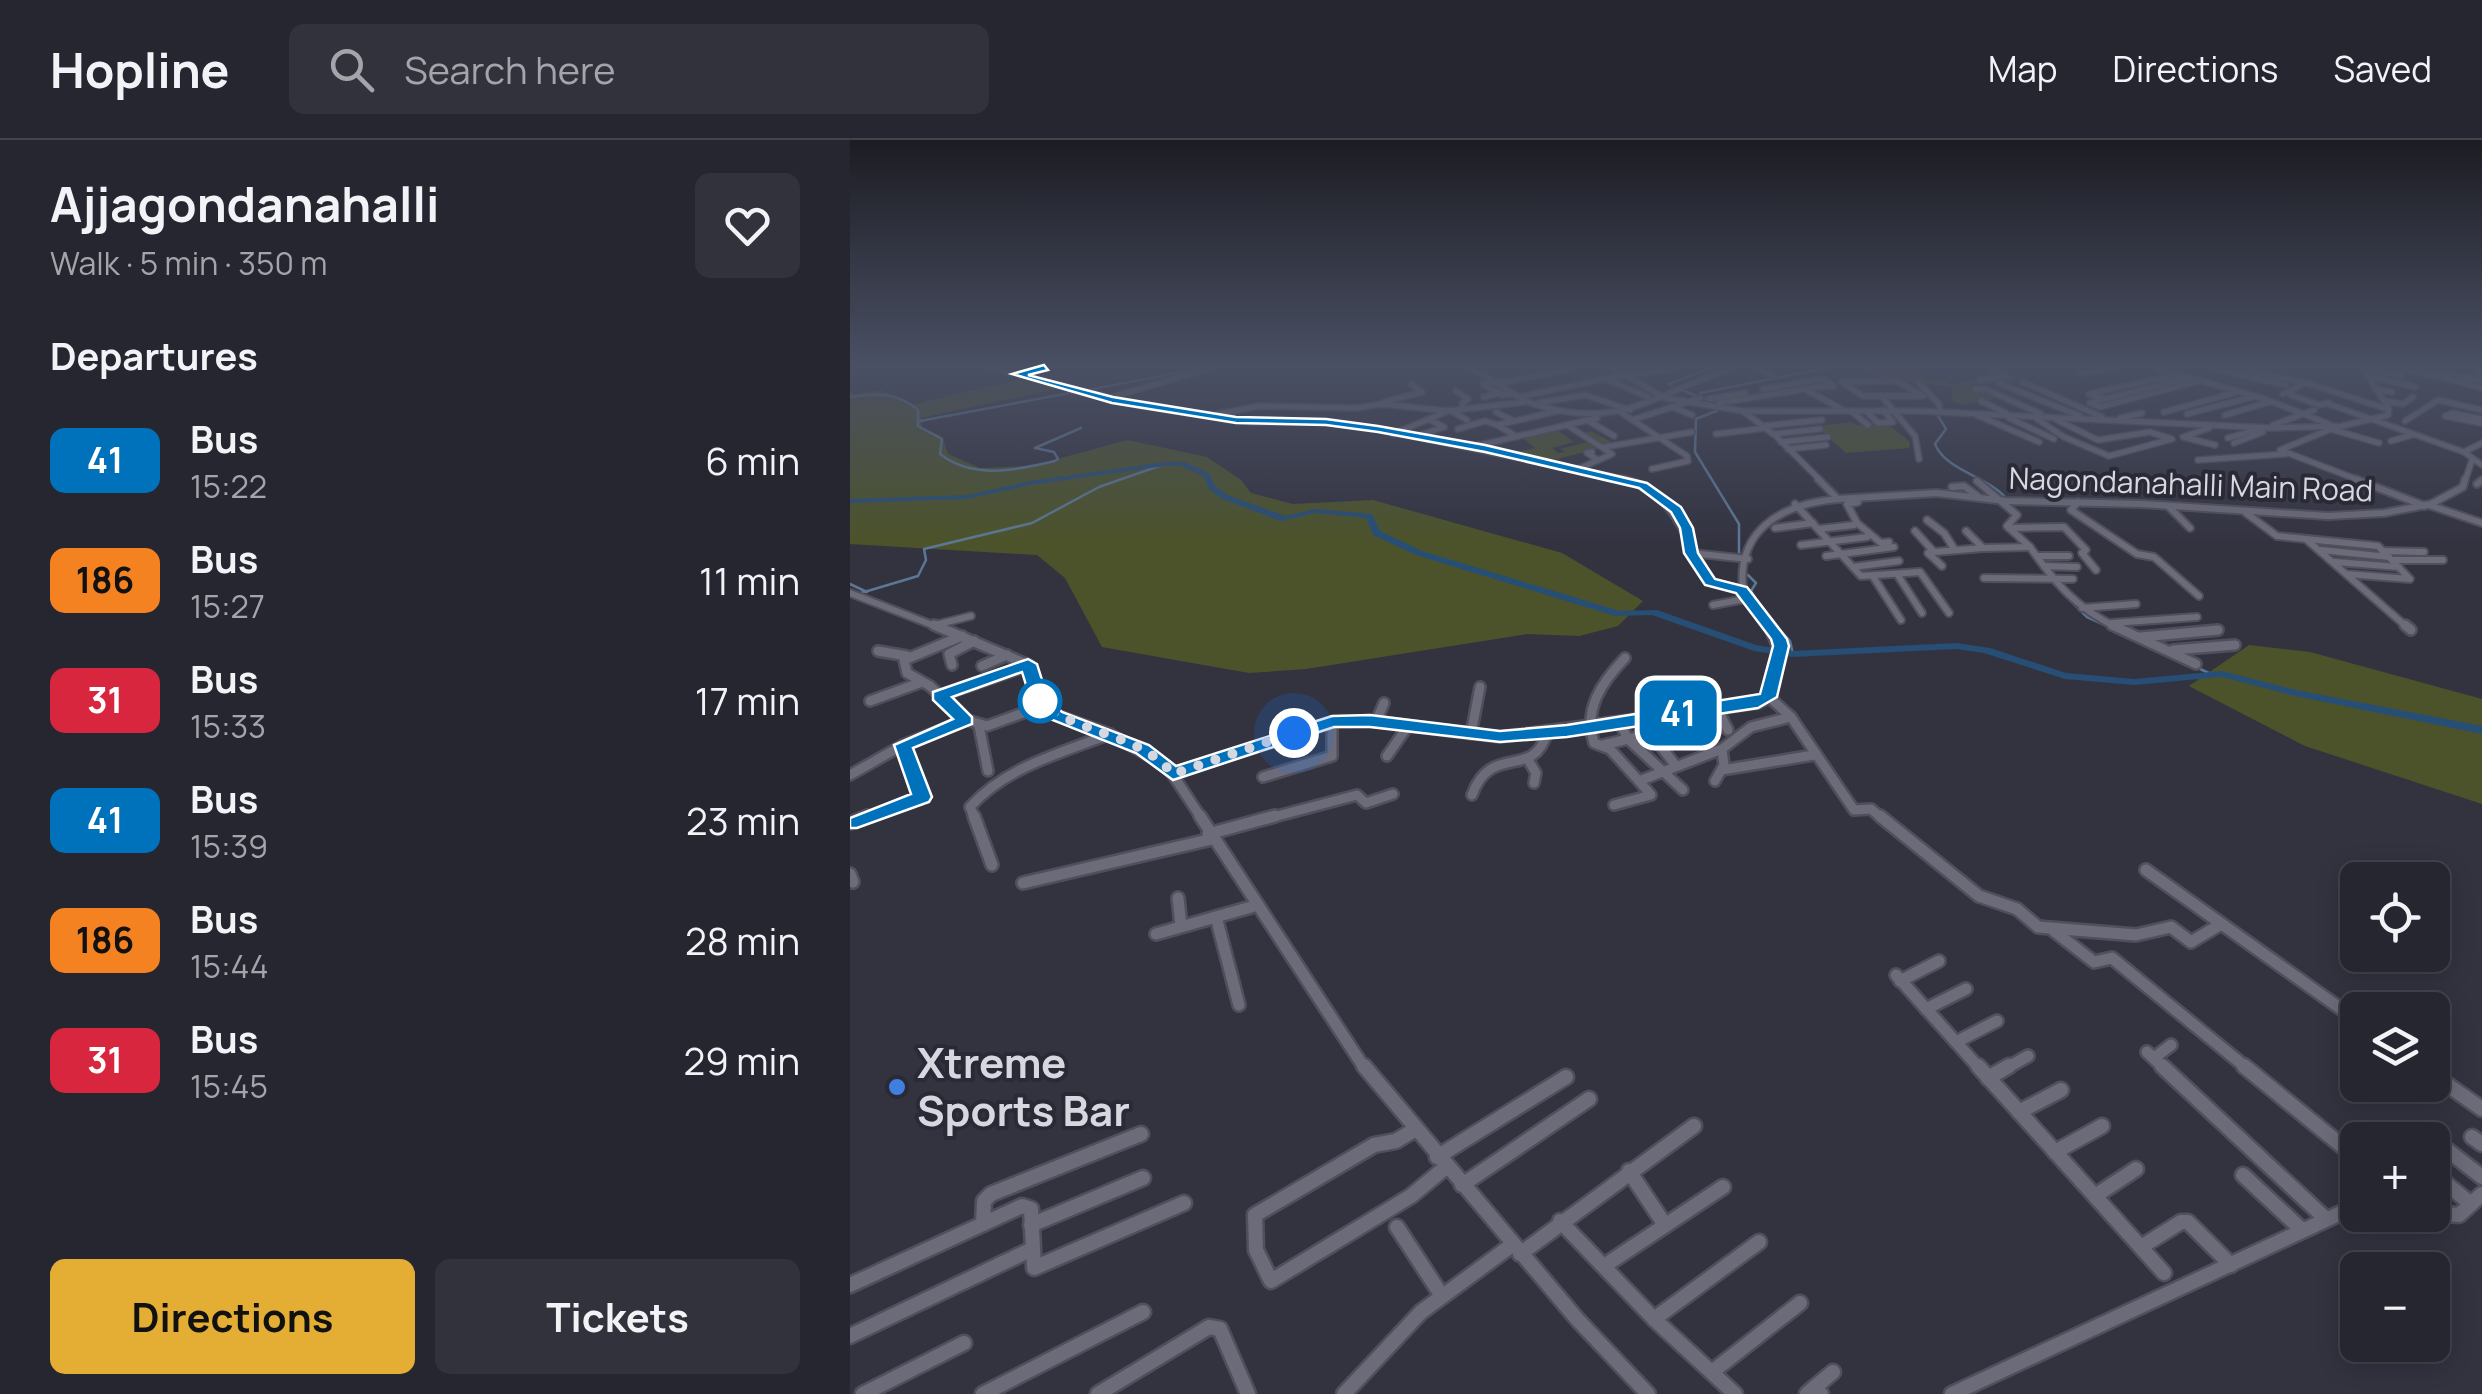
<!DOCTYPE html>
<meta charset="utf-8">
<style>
body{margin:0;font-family:Manrope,sans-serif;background:#32323c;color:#f1f3f6;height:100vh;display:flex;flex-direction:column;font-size:38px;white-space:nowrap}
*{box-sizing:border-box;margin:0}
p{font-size:32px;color:#a4a5ab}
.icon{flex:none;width:55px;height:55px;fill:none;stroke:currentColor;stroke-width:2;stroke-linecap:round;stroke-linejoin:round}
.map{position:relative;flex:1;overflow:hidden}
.details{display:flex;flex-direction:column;background:#262630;width:850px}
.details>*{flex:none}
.badge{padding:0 20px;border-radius:15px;font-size:35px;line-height:65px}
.buttons{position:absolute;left:1490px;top:722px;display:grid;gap:20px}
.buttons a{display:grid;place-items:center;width:110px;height:110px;border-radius:15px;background:#262630;box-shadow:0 5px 25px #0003,0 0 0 2px #42434c;font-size:50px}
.you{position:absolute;width:50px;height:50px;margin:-25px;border:8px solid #fff;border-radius:50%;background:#1a73e8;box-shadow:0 0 0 15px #1a73e833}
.map>.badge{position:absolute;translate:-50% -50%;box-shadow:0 0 0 5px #fff}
h2{padding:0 50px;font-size:38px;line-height:90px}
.round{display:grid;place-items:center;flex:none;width:105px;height:105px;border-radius:15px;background:#32323c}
.overview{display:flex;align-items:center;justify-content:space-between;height:170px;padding:0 50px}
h1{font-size:48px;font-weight:700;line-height:75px}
.button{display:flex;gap:20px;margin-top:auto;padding:20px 50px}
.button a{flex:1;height:115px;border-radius:15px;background:#e4ae35;color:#111;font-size:40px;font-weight:700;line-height:115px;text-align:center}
.button a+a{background:#32323c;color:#f1f3f6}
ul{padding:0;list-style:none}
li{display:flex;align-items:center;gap:30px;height:120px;padding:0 50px}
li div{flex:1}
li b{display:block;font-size:38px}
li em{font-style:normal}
li .badge{min-width:110px;font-weight:700;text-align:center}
header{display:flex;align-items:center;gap:60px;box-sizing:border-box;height:140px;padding:0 50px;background:#262630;border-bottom:2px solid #42434c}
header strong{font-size:48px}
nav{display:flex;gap:55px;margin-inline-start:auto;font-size:35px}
.search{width:700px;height:90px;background:#32323c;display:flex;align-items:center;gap:25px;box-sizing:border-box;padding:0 35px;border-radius:15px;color:#a4a5ab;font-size:38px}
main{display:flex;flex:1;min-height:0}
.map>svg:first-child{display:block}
.green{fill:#4c532a}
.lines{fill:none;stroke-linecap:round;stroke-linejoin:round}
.stream{stroke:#5c7795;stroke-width:2.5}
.river{fill:#274e75;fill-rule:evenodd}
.minor-far4-casing{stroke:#504f5b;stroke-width:8}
.minor-far3-casing{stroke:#504f5b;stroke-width:10}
.minor-far2-casing{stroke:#504f5b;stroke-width:14}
.minor-far1-casing{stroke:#504f5b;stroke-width:16}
.minor-casing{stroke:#504f5b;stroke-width:19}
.minor-far4{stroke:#6c6b7a;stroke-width:5}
.minor-far3{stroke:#6c6b7a;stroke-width:6}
.minor-far2{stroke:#6c6b7a;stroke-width:9}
.minor-far1{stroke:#6c6b7a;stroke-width:11}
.minor{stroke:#6c6b7a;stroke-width:14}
.line{fill:#0072bc;stroke:#fff;stroke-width:2.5}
.walk{stroke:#d7d7e0;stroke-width:10;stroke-dasharray:0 18}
.stop-dot{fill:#fff;stroke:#0072bc;stroke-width:5}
.shop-dot{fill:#3f7fe0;stroke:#2a2936;stroke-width:4}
.labels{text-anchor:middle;stroke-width:8;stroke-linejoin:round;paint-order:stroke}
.far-street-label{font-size:30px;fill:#d7d7e0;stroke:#2a2936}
.near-poi-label{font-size:42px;font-weight:bold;fill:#d7d7e0;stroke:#2a2936;text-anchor:start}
</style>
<header>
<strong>Hopline</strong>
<div class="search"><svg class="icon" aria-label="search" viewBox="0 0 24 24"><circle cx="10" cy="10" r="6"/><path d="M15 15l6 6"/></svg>Search here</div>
<nav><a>Map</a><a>Directions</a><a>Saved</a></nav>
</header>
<main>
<section class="details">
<div class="overview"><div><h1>Ajjagondanahalli</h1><p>Walk · 5 min · 350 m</p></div><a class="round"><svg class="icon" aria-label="heart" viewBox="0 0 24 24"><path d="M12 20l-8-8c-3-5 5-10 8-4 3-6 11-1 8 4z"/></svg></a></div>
<h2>Departures</h2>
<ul>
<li><span class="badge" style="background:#0072bc;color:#fff">41</span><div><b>Bus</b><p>15:22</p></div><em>6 min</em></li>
<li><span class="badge" style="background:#f58220;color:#111">186</span><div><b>Bus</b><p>15:27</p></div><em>11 min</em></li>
<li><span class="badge" style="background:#d7263d;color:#fff">31</span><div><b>Bus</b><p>15:33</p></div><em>17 min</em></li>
<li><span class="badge" style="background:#0072bc;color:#fff">41</span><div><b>Bus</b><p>15:39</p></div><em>23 min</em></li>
<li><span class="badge" style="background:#f58220;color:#111">186</span><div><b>Bus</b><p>15:44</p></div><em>28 min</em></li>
<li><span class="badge" style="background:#d7263d;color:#fff">31</span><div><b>Bus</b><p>15:45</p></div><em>29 min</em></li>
</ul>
<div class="button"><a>Directions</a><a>Tickets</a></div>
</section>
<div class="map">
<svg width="1632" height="1254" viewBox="0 0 1632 1254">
<rect width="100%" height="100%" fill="#333340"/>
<g class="green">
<path d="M1010,228H1054L1080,241L1092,240L1101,244L1162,235L1172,240L1119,245L1145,259L1111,265L1102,261V247C1072,242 1034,244 1010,228Z"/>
<path d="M175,238L211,248L71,278L72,288L92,296L98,314L130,328L182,326L277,300L357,317L391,340L401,353L443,364L523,360L712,413L793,461L768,486L729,496L677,494L456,529L399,533L252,507L215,438L187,415L0,404V251L4,254L32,250L60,265Z"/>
<path d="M1001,282L1007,285L1035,282L1060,302L1059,308L996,313L966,286Z"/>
<path d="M687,290L694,294L709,291L724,302L702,308L708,313L715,312L710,309L737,302L728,295L741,291L765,304L696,322L660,313L685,308L669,295Z"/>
<path d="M1399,505L1460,512L1632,559V664L1455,606L1339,546Z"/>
</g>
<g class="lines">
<g class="stream">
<path d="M1542,228L1604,243"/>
<path d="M827,249L818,244L862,228"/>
<path d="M238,250L348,229"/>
<path d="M834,251L865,263"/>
<path d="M850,253L977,228"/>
<path d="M0,257C25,253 48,252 68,270V286L92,299L90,314C123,340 167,330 205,321L208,319L204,312L185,308L231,288"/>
<path d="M869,270L846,279L845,312L889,384V415"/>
<path d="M1087,274L1096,289L1085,304C1096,331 1137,336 1156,358"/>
<path d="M70,281L225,252"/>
<path d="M898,435L906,443L901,451L912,469"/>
<path d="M1202,442L1237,477L1257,486"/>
<path d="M0,444L17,452"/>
<path d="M11,453L68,436L76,420L74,409L182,383L249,347L315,324"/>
<path d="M914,472L940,501L943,514"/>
<path d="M1346,527L1363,535"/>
</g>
<path class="river" d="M315,322H335L359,333L365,346L378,355L435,376L466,369L522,374L530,391L572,411L770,471L807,470L906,505L943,511L1106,503L1140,508L1216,533L1284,539L1372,531L1446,550L1632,586V594L1445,556L1372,537L1284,545L1215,539L1134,513L1106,509L943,517L904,511L802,475L765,476L566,415L523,395L516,378L466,373L431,381L372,359L359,349L353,336L331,326H315L180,345L117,359L0,363V359L117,355L180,341Z"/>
<g class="minor-far4-casing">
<g id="minor-far4">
<path d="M142,228L287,265L402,282H475L528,289L782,341"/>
<path d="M617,228C643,236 659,255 684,264C772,292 806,252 883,228"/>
<path d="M762,228L815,258L893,271H1069L1422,288L1492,286L1538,275L1539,269L1513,228"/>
<path d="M908,228L922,235"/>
<path d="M1307,228L1415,259L1479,284"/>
<path d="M1362,228L1436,245"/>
<path d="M1389,228L1464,245L1537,269"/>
<path d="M1517,228L1552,236"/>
<path d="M1560,228L1632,248"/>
<path d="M1585,230L1632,241"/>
<path d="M1231,233L1267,228"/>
<path d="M1627,233L1632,230"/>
<path d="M168,234L195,228"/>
<path d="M1516,235L1565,247"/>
<path d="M773,236L828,228"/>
<path d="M1337,238L1240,263L1250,267L1348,241"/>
<path d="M757,239L798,257"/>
<path d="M1130,240L1156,236L1139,228"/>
<path d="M647,241L633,244L652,255L662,254"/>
<path d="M1047,241L1073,256H1013L992,242Z"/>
<path d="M1068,242L1089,264L1090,272"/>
<path d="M1173,242L1252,277"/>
<path d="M649,243L717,230"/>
<path d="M1149,243L1230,276"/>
<path d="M913,249L973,239L984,246L958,248"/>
<path d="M1125,249H1135L1191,274"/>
<path d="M1525,249L1542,252"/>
<path d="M606,251L618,259L612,263L613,268"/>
<path d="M1433,254L1450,246"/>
<path d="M1441,255L1469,265L1479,263"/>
<path d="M262,257L360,228"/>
<path d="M634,257L649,253"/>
<path d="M669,257L772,235"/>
<path d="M1033,258L1065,296L1069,319"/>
<path d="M1252,258L1239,254L1325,235"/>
<path d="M859,259L895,253"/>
<path d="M1131,261L1156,273"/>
<path d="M1534,261L1553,264L1563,257"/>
<path d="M534,262L572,252L561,244"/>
<path d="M688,263L735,255L780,270"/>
<path d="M869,263L955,249L993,270"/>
<path d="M1476,263L1614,312L1632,325"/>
<path d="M822,267L842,275"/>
<path d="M600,270L617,280"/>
<path d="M893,271L926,296L971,341"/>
<path d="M1001,271L1018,285"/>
<path d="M1016,271L1028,283L1043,282L1033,270"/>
<path d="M646,272L664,281"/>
<path d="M1314,272L1384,253"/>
<path d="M772,273L837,316L838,321L802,329"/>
<path d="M368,274L409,266L506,268L532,264L598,271"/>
<path d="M1337,274L1402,257"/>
<path d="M1127,275L1189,302"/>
<path d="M1375,275L1419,262"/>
<path d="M1159,278L1204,299"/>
<path d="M1270,278L1292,273"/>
<path d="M785,279L850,258"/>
<path d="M1187,279L1214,297L1259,316L1322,299L1300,292L1248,300L1207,280"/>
<path d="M737,280L764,296"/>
<path d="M1555,281L1588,260L1632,270"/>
<path d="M1631,283L1595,276L1603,273L1632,279"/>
<path d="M717,285L762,314L728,329"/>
<path d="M1423,285L1464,270"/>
<path d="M913,286L972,280"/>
<path d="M1359,288L1333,297L1365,305"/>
<path d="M608,289L635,281L647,285"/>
<path d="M1481,289L1430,310L1511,341"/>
<path d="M1484,290L1529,303"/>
<path d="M543,294L598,271L675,262"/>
<path d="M866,294L916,288"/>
<path d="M923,294L970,289"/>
<path d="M664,295L647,285L708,271"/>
<path d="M565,297L594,287L580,280"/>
<path d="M1378,298L1406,290"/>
<path d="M1541,301L1562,295"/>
<path d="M931,302L978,297"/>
<path d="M1384,303L1413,292L1410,290"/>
<path d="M626,306L747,278"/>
<path d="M755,307L842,292"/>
<path d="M938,309L976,305"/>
<path d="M742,312L737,313L748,320"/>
<path d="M1614,312L1632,303"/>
<path d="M1348,320L1435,314"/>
<path d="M1615,341L1622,320"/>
</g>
</g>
<g class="minor-far3-casing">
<g id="minor-far3">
<path d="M771,339C826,350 835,401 860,442L892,450"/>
<path d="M1505,339L1575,366"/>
<path d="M1627,344L1632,340"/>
<path d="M1102,347L1114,346L1130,358"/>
<path d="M988,359L1087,353L1156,361L1293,364L1478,376L1534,373L1581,364L1613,347L1615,339"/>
<path d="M1008,362L997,364L1007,383L1031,403L1039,402"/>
<path d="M1228,362L1221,370L1287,414L1304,417L1349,456"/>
<path d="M945,364L1011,436L1070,432L1099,473"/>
<path d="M1579,365L1632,383"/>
<path d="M1318,366L1340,388"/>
<path d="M1396,373L1427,396L1528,406L1560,439L1497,434"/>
<path d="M1077,380L1094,393L1105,410"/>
<path d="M925,388L963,383"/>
<path d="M1159,388L1214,387L1236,410L1232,413L1246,430"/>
<path d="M969,389L1004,385"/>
<path d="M1065,391L1084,412L1133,408"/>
<path d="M1116,391L1133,408L1180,407L1157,386L1167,375L1127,341"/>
<path d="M1457,400L1558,488"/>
<path d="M951,405L1017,397"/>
<path d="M1180,407C1206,444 1226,468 1268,488"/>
<path d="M1471,410L1539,417"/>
<path d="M1532,411L1574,412"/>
<path d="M841,413L898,419"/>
<path d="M1078,413L1092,426"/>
<path d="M976,416L1044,407"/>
<path d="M1187,416H1219"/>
<path d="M1542,420H1593"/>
<path d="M1485,422L1549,427"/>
<path d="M1194,426L1227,427"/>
<path d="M1003,427L1049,421"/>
<path d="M1047,434L1072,473"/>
<path d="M1024,438L1051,480"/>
<path d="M1134,438L1223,439"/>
<path d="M0,453L90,488"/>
<path d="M863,465L895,459"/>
<path d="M1232,468L1286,464"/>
<path d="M1262,483L1347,477"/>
<path d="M85,485L121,476"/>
<path d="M921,488L894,457C883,391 930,364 988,359L968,339"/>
</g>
</g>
<g class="minor-far2-casing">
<g id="minor-far2">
<path d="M84,485L179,525L190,561L206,575L260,594L317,626L352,679"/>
<path d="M1262,485L1346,524"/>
<path d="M1555,485L1561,490"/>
<path d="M112,496L54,520L57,533L80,546L115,580"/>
<path d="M1291,497L1368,490"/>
<path d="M1323,510L1385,505"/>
<path d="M28,511L57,516"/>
<path d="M775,518C752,542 733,569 744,603L760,609L789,641L872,609"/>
<path d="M102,525L99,514L124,501"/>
<path d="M132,526L157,515"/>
<path d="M90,556L179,525"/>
<path d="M919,557L928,508L919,485"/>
<path d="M919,557L941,577L1004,670L1021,669L1033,679"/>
<path d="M20,561L72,542"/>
<path d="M867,568L878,590"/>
<path d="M836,572L843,588L854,591"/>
<path d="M790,579L826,626"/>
<path d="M526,582L534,563"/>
<path d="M770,583L778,599L833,650"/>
<path d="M129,586L138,631"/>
<path d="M444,593L448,608"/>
<path d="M621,594L630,547"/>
<path d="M753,605L799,594"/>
<path d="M537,616L558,586"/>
<path d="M677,618L686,633L684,643"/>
<path d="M872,630L964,615"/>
<path d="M323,634L482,582L520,581L650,597L908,563L919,557"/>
<path d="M0,635L53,605L117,580L137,586L195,565"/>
<path d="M413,637L482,616V582"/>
<path d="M865,641L874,625L872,609L901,587L941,577"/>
<path d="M622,655C641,602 683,641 697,593"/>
<path d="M764,665L801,655L789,641"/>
<path d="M11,679L72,657L53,605"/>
<path d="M125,679L120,667C156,627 211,613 260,594"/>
<path d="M416,679L507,655L516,663L543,654"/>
</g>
</g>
<g class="minor-far1-casing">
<g id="minor-far1">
<path d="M124,676L142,725"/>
<path d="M350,676L515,929"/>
<path d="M1030,676L1129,756L1167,769L1188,787L1286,795L1321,787L1341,802L1371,784"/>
<path d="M0,683L18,676"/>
<path d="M358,694L425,676"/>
<path d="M1296,730L1508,881"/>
<path d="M0,734L3,742"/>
<path d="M173,743L362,699"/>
<path d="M328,758L331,786"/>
<path d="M366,777L389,865"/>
<path d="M1204,791L1244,822L1262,818L1398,929"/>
<path d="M306,794L408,765"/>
<path d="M1046,835L1130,929"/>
<path d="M1050,841L1089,821"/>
<path d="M1076,869L1116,849"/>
<path d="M1106,902L1147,881"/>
<path d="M1297,912L1315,929"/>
<path d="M1304,918L1321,905"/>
<path d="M1155,929L1178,916"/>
</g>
</g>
<g class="minor-casing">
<g id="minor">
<path d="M514,926L727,1179L798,1254"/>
<path d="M1128,926L1314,1133"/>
<path d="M1312,926L1476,1079"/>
<path d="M1394,926L1508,1019"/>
<path d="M1582,934L1632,969"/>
<path d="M1138,938L1159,926"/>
<path d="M1169,972L1211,950"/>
<path d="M564,990L546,1001L524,1005L405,1075L406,1110L421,1141L561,1056L596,1027"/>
<path d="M1622,997L1632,1004"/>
<path d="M1588,1003L1632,1037"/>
<path d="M1205,1012L1252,986"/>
<path d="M587,1017L716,937"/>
<path d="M779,1031L815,1085"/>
<path d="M1582,1032L1621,1064"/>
<path d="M1393,1035L1452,1090"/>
<path d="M612,1045L739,959"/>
<path d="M1245,1056L1286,1029"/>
<path d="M1582,1073L1609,1075L1632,1054"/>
<path d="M710,1081L804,1179L885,1254"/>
<path d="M133,1084L134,1061L141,1054L291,994"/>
<path d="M181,1085L293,1038"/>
<path d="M547,1087L592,1156"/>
<path d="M1291,1107L1331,1082H1338L1381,1125"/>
<path d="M670,1114L844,986"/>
<path d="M754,1126L873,1047"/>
<path d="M0,1145L172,1066L181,1069L184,1128L334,1063"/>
<path d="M804,1179L909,1102"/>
<path d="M0,1196L180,1110"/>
<path d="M862,1232L950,1163"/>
<path d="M965,1247L983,1232"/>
<path d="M13,1254L114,1203"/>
<path d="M133,1254L293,1172"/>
<path d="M248,1254L359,1187L370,1189L398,1254"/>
<path d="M494,1254L571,1172L662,1105"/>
<path d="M957,1254L965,1247L971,1254"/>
<path d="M1102,1254L1508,1065"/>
</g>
</g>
<use href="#minor-far4" class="minor-far4"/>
<use href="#minor-far3" class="minor-far3"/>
<use href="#minor-far2" class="minor-far2"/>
<use href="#minor-far1" class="minor-far1"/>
<use href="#minor" class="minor"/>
</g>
<linearGradient id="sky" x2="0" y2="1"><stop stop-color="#1c1c23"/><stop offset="0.56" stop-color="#4a5064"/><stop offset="1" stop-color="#4a5064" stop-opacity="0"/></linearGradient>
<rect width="1632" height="404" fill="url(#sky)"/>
<path class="line" d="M194,225L198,230L178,235L263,257L386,277L476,279L528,286L635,305L797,343L831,367L843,388L848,413L865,439L897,447L937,499L939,506L927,557L908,568L717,597L650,602L520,587H484L323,640L286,613L200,579L181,561L172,532L102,557L122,577V584L63,608L82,657L79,662L7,688H0V678L61,654L44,605L103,579L83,560V552L178,519L187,524L198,559L212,572L299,605L326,626L482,576L520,575L650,591L717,585L910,554L923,506L921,499L886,453L855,445L834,413L830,388L821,372L789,348L635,312L528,292L476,285L386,283L262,263L162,234Z"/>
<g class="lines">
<path class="walk" d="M190,561C228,595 288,592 323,634L444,593"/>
</g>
<circle class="stop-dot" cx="190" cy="561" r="20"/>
<circle class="shop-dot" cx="47" cy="947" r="10"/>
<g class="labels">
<g class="far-street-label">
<text transform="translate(1341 345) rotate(2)" y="10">Nagondanahalli Main Road</text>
</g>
<g class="near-poi-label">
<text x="67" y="938">Xtreme<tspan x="67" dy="48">Sports Bar</tspan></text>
</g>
</g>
</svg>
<div class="buttons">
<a><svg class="icon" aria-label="locate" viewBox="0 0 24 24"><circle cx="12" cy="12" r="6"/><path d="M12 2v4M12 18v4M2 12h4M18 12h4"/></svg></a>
<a><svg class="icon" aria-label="layers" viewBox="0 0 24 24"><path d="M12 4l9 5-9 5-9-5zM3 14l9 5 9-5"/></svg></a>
<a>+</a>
<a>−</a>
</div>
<div class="you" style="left:444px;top:593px"></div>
<b class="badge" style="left:828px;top:573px;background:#0072bc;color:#fff">41</b>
</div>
</main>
